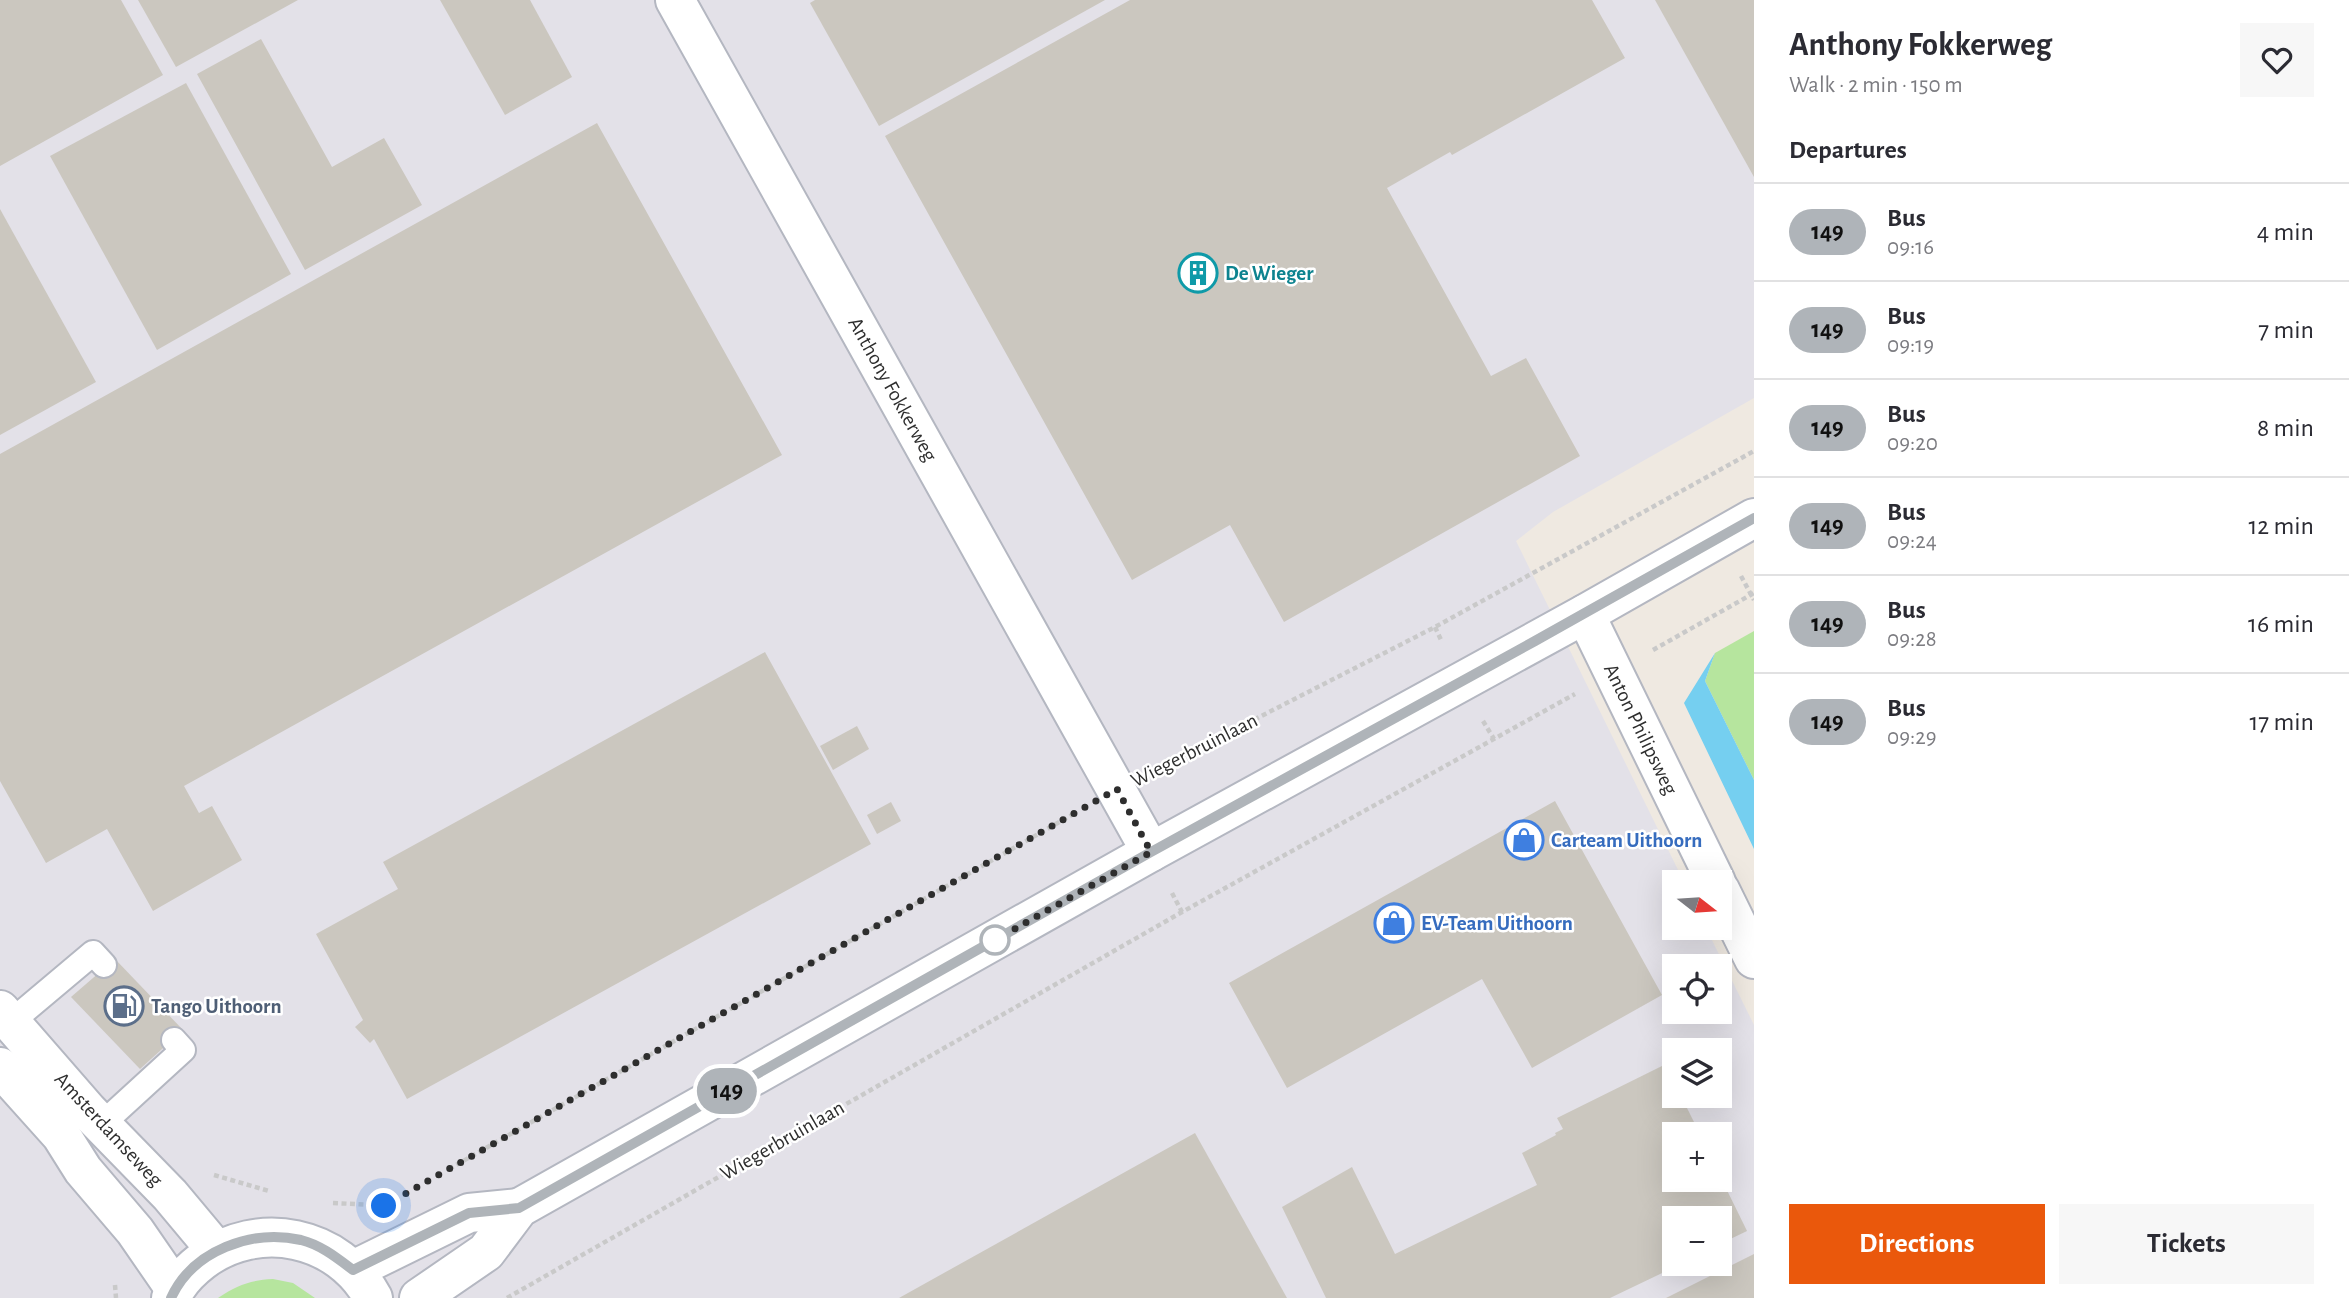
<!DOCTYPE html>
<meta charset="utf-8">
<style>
body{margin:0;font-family:"Alegreya Sans",sans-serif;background:#f7f7f7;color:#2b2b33;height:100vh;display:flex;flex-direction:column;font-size:26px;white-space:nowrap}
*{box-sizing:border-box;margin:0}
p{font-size:23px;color:#7c7c81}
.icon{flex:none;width:38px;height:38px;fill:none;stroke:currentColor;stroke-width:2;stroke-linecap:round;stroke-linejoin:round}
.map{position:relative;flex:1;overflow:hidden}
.sheet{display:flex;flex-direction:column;background:#fff;width:595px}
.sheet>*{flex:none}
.badge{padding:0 14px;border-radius:23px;font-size:24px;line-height:46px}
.needle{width:46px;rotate:107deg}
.buttons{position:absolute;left:1662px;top:870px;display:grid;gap:14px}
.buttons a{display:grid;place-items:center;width:70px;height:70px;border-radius:0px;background:#fff;box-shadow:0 7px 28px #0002;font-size:35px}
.you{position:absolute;width:35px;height:35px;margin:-18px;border:5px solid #fff;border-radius:50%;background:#1a73e8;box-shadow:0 0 0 10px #1a73e833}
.map>.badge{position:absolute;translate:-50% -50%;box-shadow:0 0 0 4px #fff}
h2{padding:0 35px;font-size:26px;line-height:63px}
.round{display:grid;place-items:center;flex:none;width:74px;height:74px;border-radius:0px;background:#f7f7f7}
.headline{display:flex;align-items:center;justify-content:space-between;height:119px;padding:0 35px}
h1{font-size:33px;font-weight:700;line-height:52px}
.button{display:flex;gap:14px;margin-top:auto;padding:14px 35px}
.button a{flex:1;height:80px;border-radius:0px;background:#ea580c;color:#fff;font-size:28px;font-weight:700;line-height:80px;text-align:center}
.button a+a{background:#f7f7f7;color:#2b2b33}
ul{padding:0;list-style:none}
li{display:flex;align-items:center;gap:21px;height:98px;padding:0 35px;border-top:2px solid #e1e1e2}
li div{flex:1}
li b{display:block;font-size:26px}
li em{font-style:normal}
li .badge{min-width:77px;font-weight:700;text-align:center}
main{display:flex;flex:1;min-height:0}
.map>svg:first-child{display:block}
.industrial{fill:#e3e1e8;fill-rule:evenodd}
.green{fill:#b6e59e}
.water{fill:#75cff0}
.building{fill:#cbc7bf}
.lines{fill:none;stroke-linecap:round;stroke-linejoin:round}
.lane-casing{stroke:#b4b7c1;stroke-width:28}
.street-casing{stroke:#b4b7c1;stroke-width:42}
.secondary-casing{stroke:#b4b7c1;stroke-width:42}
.path{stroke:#c9c9c9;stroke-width:4.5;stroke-dasharray:5 3.5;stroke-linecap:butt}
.lane{stroke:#fff;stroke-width:24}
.street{stroke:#fff;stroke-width:38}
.secondary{stroke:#fff;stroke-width:38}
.line-casing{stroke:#fff;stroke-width:16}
.line{stroke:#afb4b9;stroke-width:10}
.walk{stroke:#2e2e2e;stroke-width:7;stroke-dasharray:0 12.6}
.stop-dot{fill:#fff;stroke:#afb4b9;stroke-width:3.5}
.labels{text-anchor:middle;stroke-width:5;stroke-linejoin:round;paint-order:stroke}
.culture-label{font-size:21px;font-weight:bold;fill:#0d838f;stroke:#fff;text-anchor:start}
.street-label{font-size:21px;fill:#2e2e2e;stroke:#fff}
.shop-label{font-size:21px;font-weight:bold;fill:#366cbe;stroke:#fff;text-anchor:start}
.service-label{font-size:21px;font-weight:bold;fill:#4e5e75;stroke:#fff;text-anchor:start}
</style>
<main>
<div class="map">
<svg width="1754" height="1298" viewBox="0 0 1754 1298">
<rect width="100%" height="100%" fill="#efe9e1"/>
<path class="industrial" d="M0,0H1754V398L1553,512L1516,541L1684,882H1675V928H1706L1754,1025V1298H0ZM1675,966H1720V1012H1675ZM1675,1050H1720V1096H1675ZM1675,1134H1720V1180H1675ZM1675,1218H1720V1264H1675Z"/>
<g class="green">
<path d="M1754,631V780L1705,681L1715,653Z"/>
<path d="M273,1279L293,1283L315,1298H218C237,1285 251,1280 273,1279Z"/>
</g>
<path class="water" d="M1715,653L1705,681L1754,780V849L1684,703Z"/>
<g class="building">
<path d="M0,0H121L163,75L0,166Z"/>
<path d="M138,0H298L176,67Z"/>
<path d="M440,0H530L572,77L505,115Z"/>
<path d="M815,0H1105L879,126L810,3Z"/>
<path d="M1130,0H1592L1625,58L1452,155L1450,152L1387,188L1491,376L1526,358L1580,456L1284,622L1230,525L1132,580L885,136Z"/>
<path d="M1655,0H1754V177Z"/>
<path d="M261,39L332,167L384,138L422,205L305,270L197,74Z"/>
<path d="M186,83L291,274L157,350L50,156Z"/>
<path d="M597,123L782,455L184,786L199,813L212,806L242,860L153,911L107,829L46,863L0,781V454Z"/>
<path d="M0,209L96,382L0,435Z"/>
<path d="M765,652L871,844L407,1099L374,1039L370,1043L355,1027L363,1020L316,934L398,889L383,862Z"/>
<path d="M857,726L869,749L833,770L820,746Z"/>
<path d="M1555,801L1662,995L1532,1068L1482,979L1287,1088L1229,983Z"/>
<path d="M891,802L901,821L877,834L867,815Z"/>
<path d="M115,959L183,1030L140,1069L71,997Z"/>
<path d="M1666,1064L1675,1082V1096H1681L1700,1134H1675V1180H1722L1747,1231L1720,1244V1218H1675V1264H1681L1610,1298H1326L1282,1207L1352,1167L1395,1254L1537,1185L1522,1153L1556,1135L1555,1133L1563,1129L1557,1118Z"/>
<path d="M1195,1133L1287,1298H899Z"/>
<path d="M1754,1254V1298H1666Z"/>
</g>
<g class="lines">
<g class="lane-casing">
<g id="lane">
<path d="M11,1022L93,953L104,965"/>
<path d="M101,1125L183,1050L174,1040"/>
</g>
</g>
<g class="street-casing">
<g id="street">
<path d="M675,0L1151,852"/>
<path d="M1585,614L1716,882"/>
<path d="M1720,890L1754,959"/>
</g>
</g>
<g class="secondary-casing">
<g id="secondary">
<path d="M0,1010L88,1111L170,1195L216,1250"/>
<path d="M0,1067L61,1135L83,1170L135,1231L175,1289"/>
<path d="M353,1270L469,1213L519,1208"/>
<path d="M171,1298C177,1284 189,1271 202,1261C258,1219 339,1235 373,1298"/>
<path d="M419,1298L486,1252L519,1208L1151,852L1585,614L1754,518"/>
</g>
</g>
<g class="path">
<path d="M1741,576L1754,600"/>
<path d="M1435,627L1442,642"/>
<path d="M1653,650L1754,593"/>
<path d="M1483,721L1494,739"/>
<path d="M1156,770L1435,627L1754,451"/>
<path d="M1172,893L1182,912"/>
<path d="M449,1169L1077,812"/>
<path d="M214,1175L269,1191"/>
<path d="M333,1203L376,1205"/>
<path d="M115,1285L116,1298"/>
<path d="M507,1298L1182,912L1575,694"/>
</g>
<use href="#lane" class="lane"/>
<use href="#street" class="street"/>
<use href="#secondary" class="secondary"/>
</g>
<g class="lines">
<g class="line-casing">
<path id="line" d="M171,1298C193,1250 252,1229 301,1240C321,1245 337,1258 353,1270L469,1213L519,1208L1151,852L1535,641L1754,518"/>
</g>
<use href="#line" class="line"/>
<path class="walk" d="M384,1206L1117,789L1151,852L995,940"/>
</g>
<defs>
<g id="building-ring" transform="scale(2.0125)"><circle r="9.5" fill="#fff" stroke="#0f9aa8" stroke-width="1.5"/><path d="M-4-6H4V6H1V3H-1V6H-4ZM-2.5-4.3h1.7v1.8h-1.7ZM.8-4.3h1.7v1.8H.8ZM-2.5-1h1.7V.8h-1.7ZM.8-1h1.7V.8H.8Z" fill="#0f9aa8"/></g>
<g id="shop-ring" transform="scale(2.0125)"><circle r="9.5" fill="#fff" stroke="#3f7fe0" stroke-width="1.5"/><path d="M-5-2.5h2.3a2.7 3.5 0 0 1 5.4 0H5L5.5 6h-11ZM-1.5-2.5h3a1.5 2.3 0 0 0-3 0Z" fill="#3f7fe0"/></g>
<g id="fuel-ring" transform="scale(2.0125)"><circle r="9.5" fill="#fff" stroke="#5c6f8a" stroke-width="1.5"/><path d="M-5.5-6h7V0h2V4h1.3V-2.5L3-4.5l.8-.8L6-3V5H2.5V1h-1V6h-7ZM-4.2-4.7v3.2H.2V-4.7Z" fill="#5c6f8a"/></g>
</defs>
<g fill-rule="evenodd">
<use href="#building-ring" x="1198" y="273"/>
<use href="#shop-ring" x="1524" y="840"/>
<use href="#shop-ring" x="1394" y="923"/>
<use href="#fuel-ring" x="124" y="1006"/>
</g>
<circle class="stop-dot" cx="995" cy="940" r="14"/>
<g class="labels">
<g class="culture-label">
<text x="1225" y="280">De Wieger</text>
</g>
<g class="street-label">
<text transform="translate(893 389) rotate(61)" y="7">Anthony Fokkerweg</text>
<text transform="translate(1641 729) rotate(64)" y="7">Anton Philipsweg</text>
<text transform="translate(1194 750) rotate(-27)" y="7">Wiegerbruinlaan</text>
<text transform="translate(109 1129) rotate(47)" y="7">Amsterdamseweg</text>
<text transform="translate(782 1140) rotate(-30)" y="7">Wiegerbruinlaan</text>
</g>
<g class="shop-label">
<text x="1551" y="847">Carteam Uithoorn</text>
<text x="1421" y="930">EV-Team Uithoorn</text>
</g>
<g class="service-label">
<text x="151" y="1013">Tango Uithoorn</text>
</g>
</g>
</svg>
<div class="buttons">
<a><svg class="needle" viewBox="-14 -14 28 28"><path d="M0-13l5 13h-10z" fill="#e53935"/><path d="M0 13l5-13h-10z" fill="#7c7c81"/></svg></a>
<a><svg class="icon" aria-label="locate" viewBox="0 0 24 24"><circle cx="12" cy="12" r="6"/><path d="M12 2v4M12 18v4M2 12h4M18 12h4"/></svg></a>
<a><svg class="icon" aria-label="layers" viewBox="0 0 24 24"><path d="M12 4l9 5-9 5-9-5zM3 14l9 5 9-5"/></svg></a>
<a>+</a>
<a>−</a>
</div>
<div class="you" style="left:384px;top:1206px"></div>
<b class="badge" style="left:727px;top:1091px;background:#afb4b9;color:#111">149</b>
</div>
<section class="sheet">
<div class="headline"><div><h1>Anthony Fokkerweg</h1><p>Walk · 2 min · 150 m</p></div><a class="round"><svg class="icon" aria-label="heart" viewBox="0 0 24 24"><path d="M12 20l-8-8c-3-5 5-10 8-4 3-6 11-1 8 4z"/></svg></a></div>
<h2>Departures</h2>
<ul>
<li><span class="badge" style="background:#afb4b9;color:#111">149</span><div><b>Bus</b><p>09:16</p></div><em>4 min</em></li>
<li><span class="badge" style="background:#afb4b9;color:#111">149</span><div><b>Bus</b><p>09:19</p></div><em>7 min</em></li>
<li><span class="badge" style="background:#afb4b9;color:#111">149</span><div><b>Bus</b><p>09:20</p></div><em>8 min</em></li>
<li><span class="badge" style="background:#afb4b9;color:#111">149</span><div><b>Bus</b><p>09:24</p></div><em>12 min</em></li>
<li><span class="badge" style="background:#afb4b9;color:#111">149</span><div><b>Bus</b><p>09:28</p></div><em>16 min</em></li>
<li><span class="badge" style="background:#afb4b9;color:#111">149</span><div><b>Bus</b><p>09:29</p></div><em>17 min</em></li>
</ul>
<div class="button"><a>Directions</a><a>Tickets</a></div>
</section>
</main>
